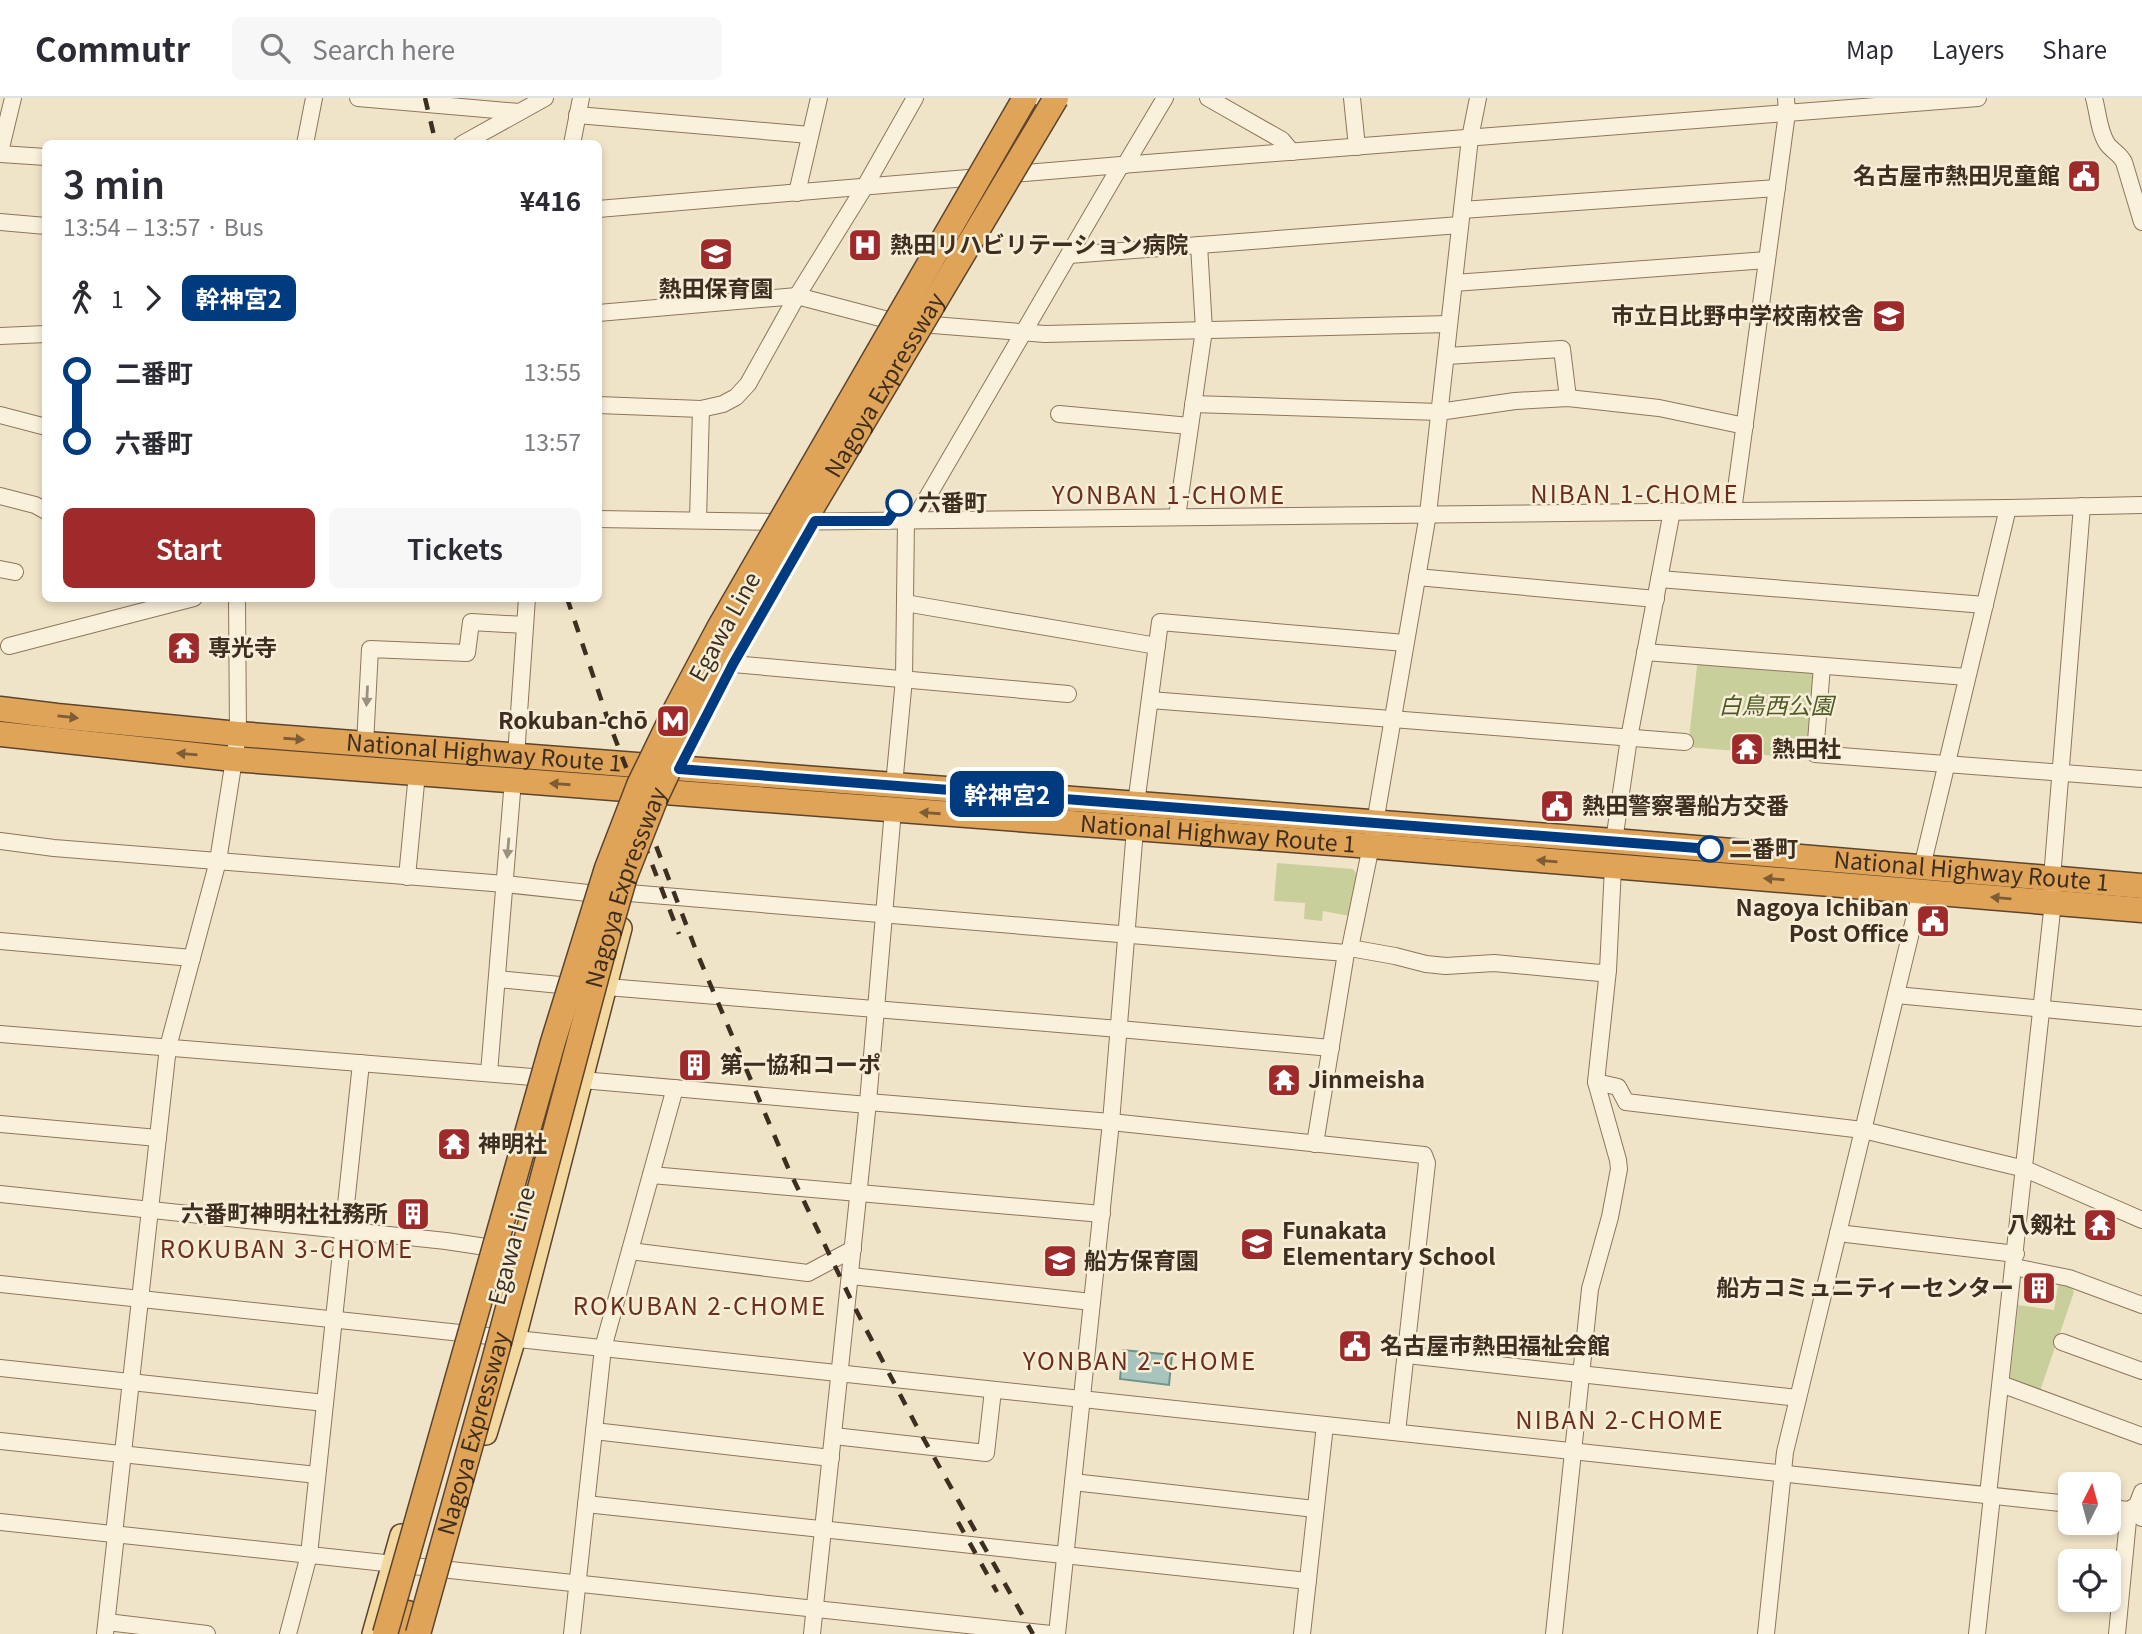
<!DOCTYPE html>
<meta charset="utf-8">
<style>
body{margin:0;font-family:Georgia,"Noto Sans JP",serif;background:#f7f7f7;color:#2b2b33;height:100vh;display:flex;flex-direction:column;font-size:26px;white-space:nowrap}
*{box-sizing:border-box;margin:0}
p{font-size:23px;color:#7c7c81}
.icon{flex:none;width:38px;height:38px;fill:none;stroke:currentColor;stroke-width:2;stroke-linecap:round;stroke-linejoin:round}
.map{position:relative;flex:1;overflow:hidden}
.drawer{position:absolute;left:42px;top:42px;width:560px;height:462px;display:flex;flex-direction:column;background:#fff;border-radius:10px;box-shadow:0 4px 10px #0003}
.drawer>*{flex:none}
.badge{padding:0 14px;border-radius:10px;font-size:24px;line-height:46px}
.needle{width:46px;rotate:6deg}
.controls{position:absolute;left:2058px;top:1374px;display:grid;gap:14px}
.controls a{display:grid;place-items:center;width:63px;height:63px;border-radius:10px;background:#fff;box-shadow:0 4px 10px #0003;font-size:35px}
.map>.badge{position:absolute;translate:-50% -50%;box-shadow:0 0 0 4px #fff}
.legs{display:flex;align-items:center;gap:10px;height:77px;padding:0 21px;font-size:23px}
.legs p{margin-inline-start:auto}
.head{display:flex;align-items:center;justify-content:space-between;height:119px;padding:0 21px}
h1{font-size:38px;font-weight:600;line-height:52px}
.primary-button{display:flex;gap:14px;margin-top:auto;padding:14px 21px}
.primary-button a{flex:1;height:80px;border-radius:10px;background:#9e2a2b;color:#fff;font-size:28px;font-weight:600;line-height:80px;text-align:center}
.primary-button a+a{background:#f7f7f7;color:#2b2b33}
ul{padding:0 21px;list-style:none}
li{display:flex;align-items:center;gap:24px;height:70px;font-size:26px}
li i{display:grid;place-items:center;width:10px;height:100%;margin:0 9px;background:currentColor}
li i::after{content:'';width:18px;height:18px;margin:-9px;border:5px solid;border-radius:50%;background:#fff}
li p{margin-inline-start:auto}
li:first-child i{background:linear-gradient(#0000 50%,currentColor 0)}
li:last-child i{background:linear-gradient(currentColor 50%,#0000 0)}
header{display:flex;align-items:center;gap:42px;box-sizing:border-box;height:98px;padding:0 35px;background:#fff;border-bottom:2px solid #e1e1e2}
header strong{font-size:33px}
nav{display:flex;gap:38px;margin-inline-start:auto;font-size:24px}
.search{width:490px;height:63px;background:#f7f7f7;display:flex;align-items:center;gap:18px;box-sizing:border-box;padding:0 24px;border-radius:10px;color:#7c7c81;font-size:26px}
.map>svg:first-child{display:block}
.green{fill:#c9cf9b}
.water{fill:#a9c4bc;stroke:#6f938a;stroke-width:2}
.lines{fill:none;stroke-linecap:round;stroke-linejoin:round}
.minor-casing{stroke:#8d765c;stroke-width:18}
.major-casing{stroke:#5b4430;stroke-width:24}
.highway-casing{stroke:#5b4430;stroke-width:27}
.minor{stroke:#faf1dc;stroke-width:16}
.major{stroke:#f3d9a0;stroke-width:21}
.highway{stroke:#e0a458;stroke-width:24}
.rail{stroke:#3d2e20;stroke-width:4.5;stroke-dasharray:12 12;stroke-linecap:butt}
.highway-bridge-casing{stroke:#5b4430;stroke-width:27;stroke-linecap:butt}
.highway-bridge{stroke:#e0a458;stroke-width:24}
.oneway{fill:#9c907e}
.oneway2{fill:#7e5d36}
.line-1-casing{stroke:#fff;stroke-width:16}
.line-1{stroke:#003b80;stroke-width:10}
.stop-1-dot{fill:#fff;stroke:#003b80;stroke-width:3.5}
.labels{text-anchor:middle;stroke-width:5;stroke-linejoin:round;paint-order:stroke}
.poi-label{font-size:23px;font-weight:bold;fill:#3d2e20;stroke:#f7eed8;text-anchor:start}
.street-label{font-size:23px;fill:#3d2e20;stroke:#f7eed8}
.stop-label{font-size:23px;font-weight:bold;fill:#3d2e20;stroke:#f7eed8;text-anchor:start}
.park-label{font-size:23px;font-style:italic;fill:#4d5a26;stroke:#f7eed8}
.neighbourhood-label{font-size:24px;letter-spacing:2px;fill:#6b2e1e;stroke:#f7eed8}
</style>
<header>
<strong>Commutr</strong>
<div class="search"><svg class="icon" aria-label="search" viewBox="0 0 24 24"><circle cx="10" cy="10" r="6"/><path d="M15 15l6 6"/></svg>Search here</div>
<nav><a>Map</a><a>Layers</a><a>Share</a></nav>
</header>
<div class="map">
<svg width="2142" height="1536" viewBox="0 0 2142 1536">
<rect width="100%" height="100%" fill="#f0e4c8"/>
<g class="green">
<path d="M1701,564L1816,573L1810,661L1764,657L1758,640L1745,638L1736,653L1688,649L1697,568Z"/>
<path d="M1277,765L1353,771L1358,778L1349,818L1323,813L1322,823L1304,821L1305,805L1274,803Z"/>
<path d="M2059,1182L2069,1184L2074,1194L2040,1293L2012,1286L2010,1279L2018,1207L2054,1212Z"/>
</g>
<path class="water" d="M1123,1252L1172,1257L1169,1287L1120,1281Z"/>
<g class="lines">
<g class="minor-casing">
<g id="minor">
<path d="M358,0L519,14"/>
<path d="M1208,0L1282,42L1292,54"/>
<path d="M1352,0L1357,49"/>
<path d="M2094,0C2098,14 2099,35 2108,47C2113,53 2120,56 2124,64L2142,124"/>
<path d="M577,17L810,37"/>
<path d="M305,46L314,0"/>
<path d="M462,46L545,0"/>
<path d="M572,46L581,0"/>
<path d="M0,54L13,0"/>
<path d="M0,56L46,59"/>
<path d="M1125,67L1165,0"/>
<path d="M797,95L819,0"/>
<path d="M598,111L1121,67L1978,0"/>
<path d="M1462,112L1777,90"/>
<path d="M0,124L46,128"/>
<path d="M1069,157L1460,127"/>
<path d="M1454,185L1767,162"/>
<path d="M598,215L797,198L888,222"/>
<path d="M933,227L1045,236L1449,226"/>
<path d="M0,238L46,236"/>
<path d="M1446,258L1562,251L1568,300"/>
<path d="M1193,306L1439,314L1515,303L1568,300L1659,310L1745,328"/>
<path d="M598,307L701,311L723,306L736,299L748,286L797,198L864,90L915,0"/>
<path d="M1059,316L1190,328"/>
<path d="M0,317L46,329"/>
<path d="M0,398L35,407L46,413"/>
<path d="M1733,413L1787,15L1786,0"/>
<path d="M1177,419L1204,232L1199,147"/>
<path d="M598,421L772,424L2008,410L2142,407"/>
<path d="M698,422L701,311"/>
<path d="M914,422L1121,67"/>
<path d="M0,471L15,474"/>
<path d="M1417,479L1656,501"/>
<path d="M1659,481L1985,507"/>
<path d="M905,505L1157,548"/>
<path d="M9,548L194,500"/>
<path d="M1645,554L1967,579"/>
<path d="M733,566L1068,596"/>
<path d="M1822,568L1815,656L2142,681"/>
<path d="M1150,602L1685,644"/>
<path d="M365,646L370,551L467,555L471,524L525,527"/>
<path d="M516,658L527,500"/>
<path d="M894,687L904,581L906,422"/>
<path d="M1136,706L1160,524L1405,545"/>
<path d="M0,743L54,750L505,786L588,795"/>
<path d="M1614,743L1629,640L1672,413"/>
<path d="M1922,769L2008,410"/>
<path d="M407,779L417,675"/>
<path d="M629,795L1346,855L1350,850L1395,858L1426,866L1446,868L1494,865L1600,875L1608,872"/>
<path d="M0,843L192,860"/>
<path d="M1350,850L1371,748L1428,416L1470,40L1478,0"/>
<path d="M497,881L560,887"/>
<path d="M607,889L1119,931L1331,950"/>
<path d="M1896,897L2139,920"/>
<path d="M0,936L532,979"/>
<path d="M489,975L513,682"/>
<path d="M582,982L868,1007"/>
<path d="M1596,984L1618,989L1626,1004L1863,1032L2025,1071L2142,1122"/>
<path d="M868,1004L1111,1024L1424,1057L1427,1065L1397,1334"/>
<path d="M0,1026L158,1040"/>
<path d="M1315,1046L1346,855"/>
<path d="M651,1077L1102,1116"/>
<path d="M0,1096L446,1143L486,1149"/>
<path d="M1838,1135L2016,1156"/>
<path d="M630,1153L808,1175L853,1151"/>
<path d="M2014,1169L2069,1180L2142,1207"/>
<path d="M851,1178L1092,1204"/>
<path d="M0,1186L2070,1406"/>
<path d="M2062,1244L2142,1273"/>
<path d="M1407,1257L1798,1300"/>
<path d="M0,1270L325,1305"/>
<path d="M2001,1286L2142,1338"/>
<path d="M594,1333L831,1360"/>
<path d="M834,1338L986,1355L993,1292"/>
<path d="M0,1343L317,1377"/>
<path d="M1073,1384L1315,1411"/>
<path d="M1988,1397L2053,804L2052,780L2082,408"/>
<path d="M586,1406L1308,1483"/>
<path d="M2109,1410L2129,1412L2142,1420"/>
<path d="M0,1424L1051,1536"/>
<path d="M114,1436L168,949L218,763L238,636L237,500"/>
<path d="M107,1524L207,1536"/>
<path d="M105,1536L116,1437"/>
<path d="M288,1536L309,1457L361,965"/>
<path d="M572,1536L603,1250L675,990"/>
<path d="M812,1536L868,1004L893,712"/>
<path d="M1057,1536L1111,1024L1135,731"/>
<path d="M1302,1536L1325,1327"/>
<path d="M1554,1536L1590,1191L1610,1119L1619,1071L1618,1062L1596,984L1608,872L1613,769"/>
<path d="M1766,1536L1785,1354L1921,793"/>
<path d="M1977,1536L1992,1398"/>
<path d="M2117,1536L2129,1412L2137,1407L2142,1394"/>
</g>
</g>
<g class="major-casing">
<g id="major">
<path d="M486,1336L515,1240L621,830"/>
<path d="M373,1536L401,1437"/>
</g>
</g>
<g class="highway-casing">
<g id="highway">
<path id="s1" d="M0,611L57,618L238,636L1614,743L2142,788"/>
<path id="s2" d="M0,636L233,661L1371,748L2142,812"/>
<path d="M402,1536L407,1515"/>
</g>
</g>
<use href="#minor" class="minor"/>
<use href="#major" class="major"/>
<use href="#highway" class="highway"/>
<g class="rail">
<path d="M425,0L436,46"/>
<path d="M567,500L608,622L697,855L789,1072L855,1210L916,1327L1033,1536"/>
<path d="M635,722L679,836"/>
<path d="M958,1424L997,1494"/>
</g>
<g class="highway-bridge-casing">
<g id="highway-bridge">
<path d="M385,1536L553,944L607,770L639,687L677,609L719,530L1025,0"/>
<path id="s3" d="M418,1536L494,1263L603,854L625,778L656,699L694,618L736,537L1056,0"/>
</g>
</g>
<use href="#highway-bridge" class="highway-bridge"/>
</g>
<defs><path id="oneway-solid" d="M-6-.8H1V-3.2L6.5 0L1 3.2V.8H-6Z" transform="scale(1.75)"/></defs>
<g class="oneway">
<use href="#oneway-solid" transform="translate(367 598) rotate(93)"/>
<use href="#oneway-solid" transform="translate(508 750) rotate(95)"/>
</g>
<g class="oneway2">
<use href="#oneway-solid" transform="translate(68 619) rotate(6)"/>
<use href="#oneway-solid" transform="translate(294 641) rotate(4)"/>
<use href="#oneway-solid" transform="translate(187 656) rotate(-175)"/>
<use href="#oneway-solid" transform="translate(560 686) rotate(-176)"/>
<use href="#oneway-solid" transform="translate(930 715) rotate(-176)"/>
<use href="#oneway-solid" transform="translate(1547 763) rotate(-175)"/>
<use href="#oneway-solid" transform="translate(1774 781) rotate(-176)"/>
<use href="#oneway-solid" transform="translate(2001 800) rotate(-175)"/>
</g>
<g class="lines">
<g class="line-1-casing">
<path id="line-1" d="M899,405L888,423H815L733,566L679,671L1710,751"/>
</g>
<use href="#line-1" class="line-1"/>
</g>
<defs>
<g id="civic-square" transform="scale(1.75)"><rect x="-9" y="-9" width="18" height="18" rx="4" fill="#9e2a2b" stroke="#f7eed8"/><path d="M-.6-6.5H3V-4.5H.6V-3L4-1V1h2V6H-6V1h2V-1L-.6-3ZM-1.2 2.5V6h2.4V2.5Z" fill="#fff"/></g>
<g id="hospital-square" transform="scale(1.75)"><rect x="-9" y="-9" width="18" height="18" rx="4" fill="#9e2a2b" stroke="#f7eed8"/><path d="M-5-5h3v3.5h4V-5h3V5h-3V1.5h-4V5h-3Z" fill="#fff"/></g>
<g id="school-square" transform="scale(1.75)"><rect x="-9" y="-9" width="18" height="18" rx="4" fill="#9e2a2b" stroke="#f7eed8"/><path d="M0-5L7-2L0 1L-7-2ZM-4 1L0 2.5L4 1V4Q0 6-4 4Z" fill="#fff"/></g>
<g id="temple-square" transform="scale(1.75)"><rect x="-9" y="-9" width="18" height="18" rx="4" fill="#9e2a2b" stroke="#f7eed8"/><path d="M0-6L5-2H3V0L6.5 2.5H4V6H1.5V3h-3V6H-4V2.5H-6.5L-3 0V-2H-5Z" fill="#fff"/></g>
<g id="metro-square" transform="scale(1.75)"><rect x="-9" y="-9" width="18" height="18" rx="4" fill="#9e2a2b" stroke="#f7eed8"/><path d="M-5.5 5V-5H-3L0 0L3-5H5.5V5H3V-.5L0 4L-3-.5V5Z" fill="#fff"/></g>
<g id="building-square" transform="scale(1.75)"><rect x="-9" y="-9" width="18" height="18" rx="4" fill="#9e2a2b" stroke="#f7eed8"/><path d="M-4-6H4V6H1V3H-1V6H-4ZM-2.5-4.3h1.7v1.8h-1.7ZM.8-4.3h1.7v1.8H.8ZM-2.5-1h1.7V.8h-1.7ZM.8-1h1.7V.8H.8Z" fill="#fff"/></g>
</defs>
<g fill-rule="evenodd">
<use href="#civic-square" x="2084" y="78"/>
<use href="#hospital-square" x="865" y="147"/>
<use href="#school-square" x="716" y="156"/>
<use href="#school-square" x="1889" y="218"/>
<use href="#temple-square" x="184" y="550"/>
<use href="#metro-square" x="673" y="623"/>
<use href="#temple-square" x="1747" y="651"/>
<use href="#civic-square" x="1557" y="708"/>
<use href="#civic-square" x="1933" y="823"/>
<use href="#building-square" x="695" y="967"/>
<use href="#temple-square" x="1284" y="982"/>
<use href="#temple-square" x="454" y="1046"/>
<use href="#building-square" x="413" y="1116"/>
<use href="#temple-square" x="2100" y="1127"/>
<use href="#school-square" x="1257" y="1146"/>
<use href="#school-square" x="1060" y="1163"/>
<use href="#building-square" x="2039" y="1190"/>
<use href="#civic-square" x="1355" y="1248"/>
</g>
<g class="stop-1-dot">
<circle cx="899" cy="405" r="12"/>
<circle cx="1710" cy="751" r="12"/>
</g>
<g class="labels">
<g class="poi-label">
<text x="2060" y="86" text-anchor="end">名古屋市熱田児童館</text>
<text x="890" y="155">熱田リハビリテーション病院</text>
<text x="716" y="199" text-anchor="middle">熱田保育園</text>
<text x="1864" y="226" text-anchor="end">市立日比野中学校南校舎</text>
<text x="208" y="558">専光寺</text>
<text x="648" y="631" text-anchor="end">Rokuban-chō</text>
<text x="1772" y="659">熱田社</text>
<text x="1582" y="716">熱田警察署船方交番</text>
<text x="1909" y="818" text-anchor="end">Nagoya Ichiban<tspan x="1909" dy="26">Post Office</tspan></text>
<text x="720" y="975">第一協和コーポ</text>
<text x="1308" y="990">Jinmeisha</text>
<text x="478" y="1054">神明社</text>
<text x="388" y="1124" text-anchor="end">六番町神明社社務所</text>
<text x="2076" y="1135" text-anchor="end">八剱社</text>
<text x="1282" y="1141">Funakata<tspan x="1282" dy="26">Elementary School</tspan></text>
<text x="1084" y="1171">船方保育園</text>
<text x="2014" y="1198" text-anchor="end">船方コミュニティーセンター</text>
<text x="1380" y="1256">名古屋市熱田福祉会館</text>
</g>
<g class="street-label">
<text dy="8" stroke="none"><textPath href="#s3" startOffset="1342">Nagoya Expressway</textPath></text>
<text transform="translate(725 529) rotate(-61)" y="8">Egawa Line</text>
<text dy="8" stroke="none"><textPath href="#s1" startOffset="486">National Highway Route 1</textPath></text>
<text dy="8" stroke="none"><textPath href="#s2" startOffset="1222">National Highway Route 1</textPath></text>
<text dy="8" stroke="none"><textPath href="#s1" startOffset="1978">National Highway Route 1</textPath></text>
<text dy="8" stroke="none"><textPath href="#s3" startOffset="775">Nagoya Expressway</textPath></text>
<text transform="translate(512 1148) rotate(-75)" y="8">Egawa Line</text>
<text dy="8" stroke="none"><textPath href="#s3" startOffset="208">Nagoya Expressway</textPath></text>
</g>
<g class="stop-label">
<text x="918" y="413">六番町</text>
<text x="1729" y="759">二番町</text>
</g>
<g class="park-label">
<text x="1776" y="616">白鳥西公園</text>
</g>
<g class="neighbourhood-label">
<text x="1635" y="405">NIBAN 1-CHOME</text>
<text x="1169" y="406">YONBAN 1-CHOME</text>
<text x="287" y="1160">ROKUBAN 3-CHOME</text>
<text x="700" y="1217">ROKUBAN 2-CHOME</text>
<text x="1140" y="1272">YONBAN 2-CHOME</text>
<text x="1620" y="1331">NIBAN 2-CHOME</text>
</g>
</g>
</svg>
<div class="controls">
<a><svg class="needle" viewBox="-14 -14 28 28"><path d="M0-13l5 13h-10z" fill="#e53935"/><path d="M0 13l5-13h-10z" fill="#7c7c81"/></svg></a>
<a><svg class="icon" aria-label="locate" viewBox="0 0 24 24"><circle cx="12" cy="12" r="6"/><path d="M12 2v4M12 18v4M2 12h4M18 12h4"/></svg></a>
</div>
<b class="badge" style="left:1007px;top:696px;background:#003b80;color:#fff">幹神宮2</b>
<section class="drawer">
<div class="head"><div><h1>3 min</h1><p>13:54 – 13:57 · Bus</p></div><b>¥416</b></div>
<div class="legs"><svg class="icon" aria-label="walk" viewBox="0 0 24 24"><circle cx="13" cy="4" r="2"/><path d="M13 8l-2 6 4 7M11 14l-3 7M7 12l3-4h3l4 4"/></svg>1<svg class="icon" aria-label="forward" viewBox="0 0 24 24"><path d="M9 5l7 7-7 7"/></svg><b class="badge" style="background:#003b80;color:#fff">幹神宮2</b></div>
<ul>
<li><i style="color:#003b80"></i><b>二番町</b><p>13:55</p></li>
<li><i style="color:#003b80"></i><b>六番町</b><p>13:57</p></li>
</ul>
<div class="primary-button"><a>Start</a><a>Tickets</a></div>
</section>
</div>
